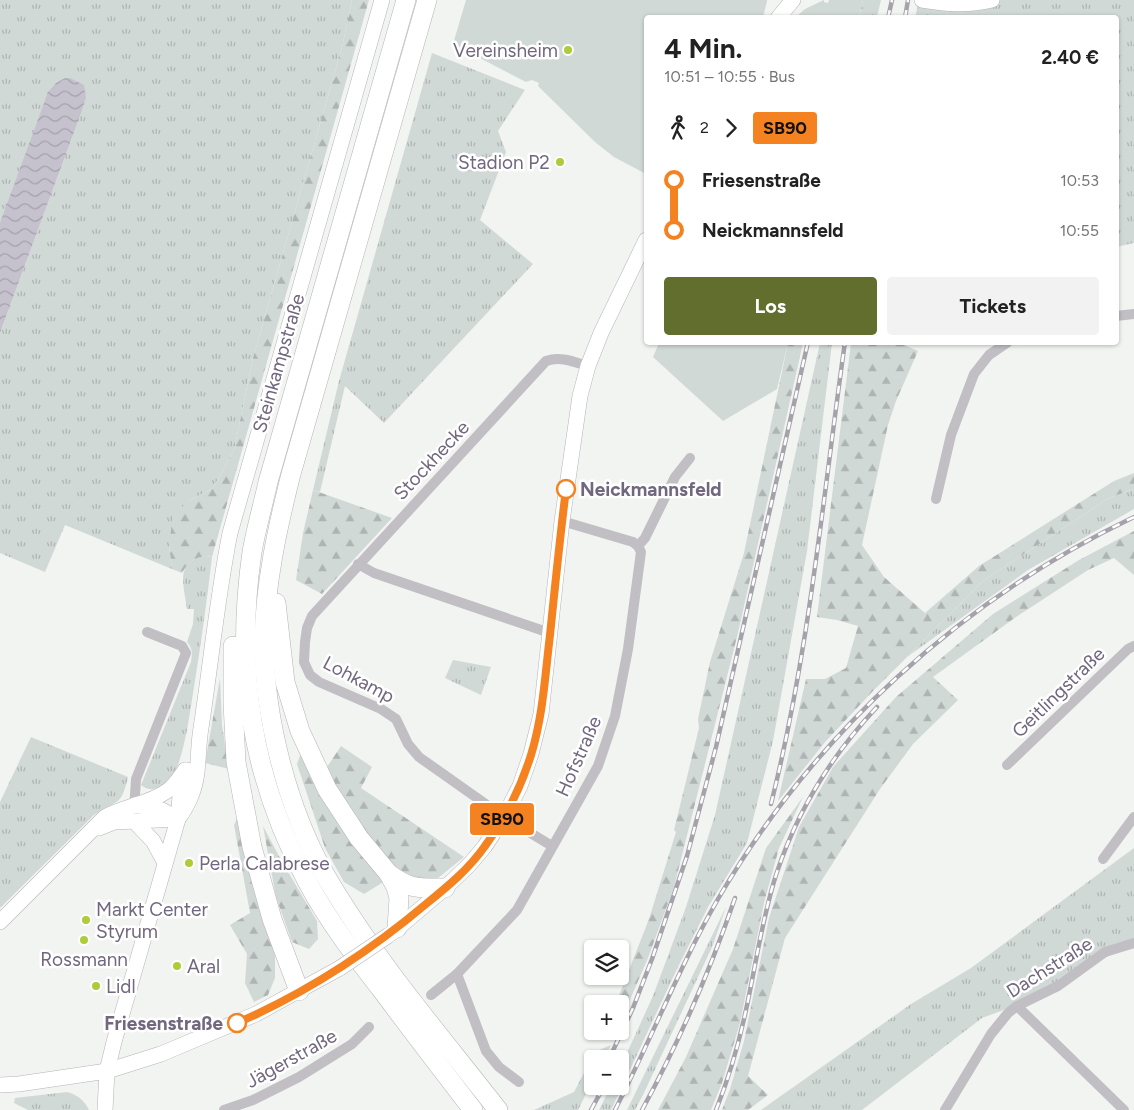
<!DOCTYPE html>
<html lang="de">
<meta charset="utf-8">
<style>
body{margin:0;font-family:Figtree,sans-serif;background:#f2f2f2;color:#222;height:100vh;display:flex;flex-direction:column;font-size:19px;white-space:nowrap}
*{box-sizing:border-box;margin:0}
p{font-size:16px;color:#767676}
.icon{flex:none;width:28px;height:28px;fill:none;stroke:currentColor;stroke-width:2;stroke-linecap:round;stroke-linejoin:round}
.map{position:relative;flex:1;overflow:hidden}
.side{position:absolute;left:644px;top:15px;width:475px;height:330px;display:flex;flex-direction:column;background:#fff;border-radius:5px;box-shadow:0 1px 4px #0004}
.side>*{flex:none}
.badge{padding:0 10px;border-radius:4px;font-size:18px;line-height:32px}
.controls{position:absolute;left:584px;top:940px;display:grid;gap:10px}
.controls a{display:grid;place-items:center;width:45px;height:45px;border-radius:5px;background:#fff;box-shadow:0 1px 4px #0004;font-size:25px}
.map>.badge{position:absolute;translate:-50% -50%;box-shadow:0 0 0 2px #fff}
.legs{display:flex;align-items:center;gap:8px;height:55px;padding:0 20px;font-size:16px}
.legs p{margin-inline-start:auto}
.overview{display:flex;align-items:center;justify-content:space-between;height:85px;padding:0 20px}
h1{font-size:28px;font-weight:700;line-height:38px}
.cta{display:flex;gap:10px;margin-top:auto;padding:10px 20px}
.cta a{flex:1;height:58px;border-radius:5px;background:#616e2d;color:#fff;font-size:20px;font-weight:700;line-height:58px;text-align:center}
.cta a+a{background:#f2f2f2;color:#222}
ul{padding:0 20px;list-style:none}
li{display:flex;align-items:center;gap:18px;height:50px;font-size:19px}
li i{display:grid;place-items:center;width:8px;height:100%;margin:0 6px;background:currentColor}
li i::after{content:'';width:12px;height:12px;margin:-6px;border:4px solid;border-radius:50%;background:#fff}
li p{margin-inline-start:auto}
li:first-child i{background:linear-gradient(#0000 50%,currentColor 0)}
li:last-child i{background:linear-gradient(currentColor 50%,#0000 0)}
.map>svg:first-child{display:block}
.grass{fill:url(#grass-tufts)}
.forest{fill:url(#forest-firs)}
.garden{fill:#d1d9d6}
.water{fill:url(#water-waves)}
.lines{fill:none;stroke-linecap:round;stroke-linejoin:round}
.secondary-casing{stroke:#b6b3bb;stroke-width:16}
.highway-casing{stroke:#b6b3b8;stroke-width:20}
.street{stroke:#c1bec4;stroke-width:10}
.secondary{stroke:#fff;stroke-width:15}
.highway{stroke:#fff;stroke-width:19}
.rail-casing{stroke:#a6a2ab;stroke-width:4.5}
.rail{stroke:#fff;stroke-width:2.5;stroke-dasharray:8;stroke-linecap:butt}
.secondary-bridge-casing{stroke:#b6b3bb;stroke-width:16;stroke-linecap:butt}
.secondary-bridge{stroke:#fff;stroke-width:15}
.line-1-casing{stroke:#fff;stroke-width:11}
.line-1{stroke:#f58220;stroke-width:8}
.poi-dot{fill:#adcc3a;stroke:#fff;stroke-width:2}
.stop-1-dot{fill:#fff;stroke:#f58220;stroke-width:2.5}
.labels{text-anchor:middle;stroke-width:5;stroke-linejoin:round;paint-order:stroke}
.poi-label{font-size:19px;fill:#71677e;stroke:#fff;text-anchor:start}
.street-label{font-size:19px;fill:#71677e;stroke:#fff}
.stop-label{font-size:19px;font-weight:bold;fill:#71677e;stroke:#fff;text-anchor:start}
</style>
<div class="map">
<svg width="1134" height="1110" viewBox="0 0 1134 1110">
<defs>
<pattern id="grass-tufts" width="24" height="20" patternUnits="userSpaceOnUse" patternTransform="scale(1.25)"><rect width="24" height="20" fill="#d1d9d6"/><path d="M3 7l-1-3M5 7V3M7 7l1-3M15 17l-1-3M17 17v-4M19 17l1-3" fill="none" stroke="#aeb4b3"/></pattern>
<pattern id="forest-firs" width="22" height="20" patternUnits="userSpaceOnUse" patternTransform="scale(1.25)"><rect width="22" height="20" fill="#d1d9d6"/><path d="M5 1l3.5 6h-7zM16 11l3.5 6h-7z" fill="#aeb4b3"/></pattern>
<pattern id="water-waves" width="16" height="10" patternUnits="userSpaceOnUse" patternTransform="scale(1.25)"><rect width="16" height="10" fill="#c5c2cd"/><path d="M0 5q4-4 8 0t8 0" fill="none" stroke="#a4a1ac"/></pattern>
</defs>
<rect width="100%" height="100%" fill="#f1f4f1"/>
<g class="grass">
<path d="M0,0H352L342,47L253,358L234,450L213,488L189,501L169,545L172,569L65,525L45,572L0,553V333L83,108L86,98L0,223Z"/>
<path d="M1000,0H1134V243L1116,247V18H946L949,6L982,5Z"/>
<path d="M432,53L525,90L498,131L506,152L480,220L533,264L384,423L345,386L320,492L313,490L339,381Z"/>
<path d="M820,343H832L807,551L773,741L747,843L708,907L677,969L613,1106L611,1110H599L611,1086H620V1068L653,996L686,907L715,815Z"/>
<path d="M1134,489V509L1028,570L907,657L983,581L1109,498Z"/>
<path d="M205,556L212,557C207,601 201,643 194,687C190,711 187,738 179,762C174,778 157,798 141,785L191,662C192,654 193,648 187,642L193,624L194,609H187C184,586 174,562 205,556Z"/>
<path d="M453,660L491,667L481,695L445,678Z"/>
<path d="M31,737L128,777C121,807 118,799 94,815L0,908V802Z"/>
<path d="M1134,848V943L1001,1011L982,1018L862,1110H761L911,1004L971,968Z"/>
<path d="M726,907L713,945L643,1095L635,1110H627Z"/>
<path d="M611,1045L604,1059H592V1082L578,1110H534L574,1092L595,1052Z"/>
<path d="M67,1092C78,1095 84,1100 89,1110H28L14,1103L15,1098Z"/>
</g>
<g class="forest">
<path d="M352,0H369L212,557C197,555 189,561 182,573L172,569L169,545L173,515L189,501L213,488L234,450L253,358L342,47Z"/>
<path d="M863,0H881L877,17L859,18Z"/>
<path d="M919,0L949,6L946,17L915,18Z"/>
<path d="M788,343H803L738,633L674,887L648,958L620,1023V1004H614L620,993L649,919L676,832L674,830L699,728L698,719L710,662L744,553Z"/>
<path d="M851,343H900L918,351L896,401L888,425L862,545L884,577L925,613L979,566L1114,481L1134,473V489L1109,498L983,581L873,691L826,741L778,801L806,679H825L846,668L858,626L837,620L817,617Z"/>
<path d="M313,490L392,518L322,594L296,580L303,533Z"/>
<path d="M1134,531V575L1114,558L1088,570L1016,617L933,677L958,700L913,744L880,789L785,938L748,1076L768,1095L748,1110H722L730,1089L744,1041L769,918L799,827L833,767L896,697L993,614L1079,560Z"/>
<path d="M220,678L222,725L229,769L205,763Z"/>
<path d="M341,746L372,767L361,788L464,857L433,882L410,880L398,871L362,830L323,773Z"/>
<path d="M302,750L385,881L364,894L344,882L325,848L297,764Z"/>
<path d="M803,797L779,848L764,903L740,1023L722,1083L711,1110H658L686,1057L733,949L766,848Z"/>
<path d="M238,817L275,956V978L268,995L254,1002L245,983L247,954L230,925L250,913L234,825Z"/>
<path d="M263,826L281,860L317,921L318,939L309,949L292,942L276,897Z"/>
</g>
<g class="garden">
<path d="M466,0H767V1L763,17L646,18V174L614,157L595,142L538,86L539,83L532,80L526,82L453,44Z"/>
<path d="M824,0V2L828,3L829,0H863L859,17H796L805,9Z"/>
<path d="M659,343V342L788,343L777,389L723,421L653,357Z"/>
</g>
<path class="water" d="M65,78H70L84,85L86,98L83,108L0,333V223L48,92L56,83Z"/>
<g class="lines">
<g class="secondary-casing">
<g id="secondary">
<path d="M922,0C946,4 967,6 992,0"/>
<path d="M778,18L793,0"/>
<path d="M135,805L162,810L178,819"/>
<path d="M178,819C183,812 188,804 191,796C200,775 197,751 201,728C211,663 217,598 230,533L382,0"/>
<path d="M134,821L153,841L165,863"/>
<path d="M99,828L114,822L178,819"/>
<path d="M0,922L105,817C125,806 149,804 167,791C175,786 180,777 185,770"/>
<path d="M392,933L445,888L470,864L485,846L504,817L520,786L531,754L541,714L562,521L580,396L588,366L601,333L646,240"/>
<path d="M0,1085L19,1084L107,1071L161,1054L256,1014L340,968"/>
<path d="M105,1110L107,1071L114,1042L178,819L180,796L187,770"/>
</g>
</g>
<g class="highway-casing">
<g id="highway">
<path d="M406,0L268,482C263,505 256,529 252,552C235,669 251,777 307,881C328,921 356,957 384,993C413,1032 443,1071 473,1110"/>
<path d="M427,0L291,474C277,529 265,585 264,641C264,717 287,807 324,873C373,958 438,1033 498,1110"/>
<path d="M276,603L285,682L300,731L327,789L359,838L389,874L396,887L399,898L397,928"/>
<path d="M233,646V703L236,762L252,847L272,919L299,991"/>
<path d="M389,874C411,890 419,888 445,888"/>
</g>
</g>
<g class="street">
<path d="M1116,316L1134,314"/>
<path d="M936,499L951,435L974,374L989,355L1008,342"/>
<path d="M638,546L645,538L675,477L690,458"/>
<path d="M358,564L374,573L550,633"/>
<path d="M1007,765L1128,649L1134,646"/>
<path d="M134,810L136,779L186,653L182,646L147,632"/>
<path d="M552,846L504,817L419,757L408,744L396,719L381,709L319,682L310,675L304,662L305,642L307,628L312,616L546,361C561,356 574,362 588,366"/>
<path d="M1103,859L1134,817"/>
<path d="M431,995L457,974"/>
<path d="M1017,1006L1124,1110"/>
<path d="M519,1082L499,1067L486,1051L457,974L517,910L598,766L615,716L628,649L641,552L638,546L633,542L562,521"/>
<path d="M224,1110L253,1100L299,1077L352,1044L369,1027"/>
<path d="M945,1110L991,1034L1008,1013L1017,1006L1058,986L1105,952L1134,943"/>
</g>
<use href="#secondary" class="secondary"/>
<use href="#highway" class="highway"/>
<g class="rail-casing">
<g id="rail">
<path d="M888,18L892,0"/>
<path d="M905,18L908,0"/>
<path d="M771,804C809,653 823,497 845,342"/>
<path d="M609,1059L633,1008L652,959L687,856L716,747L808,342"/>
<path d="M591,1110L604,1086"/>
<path d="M615,1110C651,1040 679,967 718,899C814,734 962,599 1134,517"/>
<path d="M642,1110C679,1042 710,971 735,898"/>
<path d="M716,1110C728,1080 737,1050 744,1019C755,971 761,922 776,875C797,811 831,756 877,707"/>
</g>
</g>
<use href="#rail" class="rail"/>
<g class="secondary-bridge-casing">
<path id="secondary-bridge" d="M340,968L389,935"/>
</g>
<use href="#secondary-bridge" class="secondary-bridge"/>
</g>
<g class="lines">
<g class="line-1-casing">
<path id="line-1" d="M237,1023C306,993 369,952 426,904C447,887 469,869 485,846C505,819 521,787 531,755C543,716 545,676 550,635C555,586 560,537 566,489"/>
</g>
<use href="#line-1" class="line-1"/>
</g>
<g class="poi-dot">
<circle cx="568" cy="50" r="5"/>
<circle cx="560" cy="162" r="5"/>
<circle cx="189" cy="863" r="5"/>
<circle cx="86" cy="920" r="5"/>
<circle cx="84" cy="940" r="5"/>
<circle cx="177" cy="966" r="5"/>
<circle cx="96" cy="986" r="5"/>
</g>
<g class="stop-1-dot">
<circle cx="566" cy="489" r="9"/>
<circle cx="237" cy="1023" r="9"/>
</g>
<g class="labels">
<g class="poi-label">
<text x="558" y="57" text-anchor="end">Vereinsheim</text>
<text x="550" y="169" text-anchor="end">Stadion P2</text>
<text x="199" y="870">Perla Calabrese</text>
<text x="96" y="916">Markt Center<tspan x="96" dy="22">Styrum</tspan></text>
<text x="84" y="966" text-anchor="middle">Rossmann</text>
<text x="187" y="973">Aral</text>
<text x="106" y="993">Lidl</text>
</g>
<g class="street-label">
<text transform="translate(278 363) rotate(-74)" y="7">Steinkampstraße</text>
<text transform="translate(431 460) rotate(-47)" y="7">Stockhecke</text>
<text transform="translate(359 679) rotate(28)" y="7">Lohkamp</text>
<text transform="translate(1058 692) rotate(-44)" y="7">Geitlingstraße</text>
<text transform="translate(578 756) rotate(-66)" y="7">Hofstraße</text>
<text transform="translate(1049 967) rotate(-32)" y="7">Dachstraße</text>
<text transform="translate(291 1058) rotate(-29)" y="7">Jägerstraße</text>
</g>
<g class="stop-label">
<text x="580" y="496">Neickmannsfeld</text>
<text x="223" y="1030" text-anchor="end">Friesenstraße</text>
</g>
</g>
</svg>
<div class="controls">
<a><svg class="icon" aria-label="layers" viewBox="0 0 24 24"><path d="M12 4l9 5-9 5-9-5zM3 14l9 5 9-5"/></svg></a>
<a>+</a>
<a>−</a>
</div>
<b class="badge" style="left:502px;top:819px;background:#f58220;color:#111">SB90</b>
<section class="side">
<div class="overview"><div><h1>4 Min.</h1><p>10:51 – 10:55 · Bus</p></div><b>2.40 €</b></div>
<div class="legs"><svg class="icon" aria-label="walk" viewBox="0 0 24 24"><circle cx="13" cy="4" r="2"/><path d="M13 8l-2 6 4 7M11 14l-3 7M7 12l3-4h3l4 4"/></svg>2<svg class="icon" aria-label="forward" viewBox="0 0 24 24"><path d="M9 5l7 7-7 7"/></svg><b class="badge" style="background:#f58220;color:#111">SB90</b></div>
<ul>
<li><i style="color:#f58220"></i><b>Friesenstraße</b><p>10:53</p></li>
<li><i style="color:#f58220"></i><b>Neickmannsfeld</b><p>10:55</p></li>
</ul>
<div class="cta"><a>Los</a><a>Tickets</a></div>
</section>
</div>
